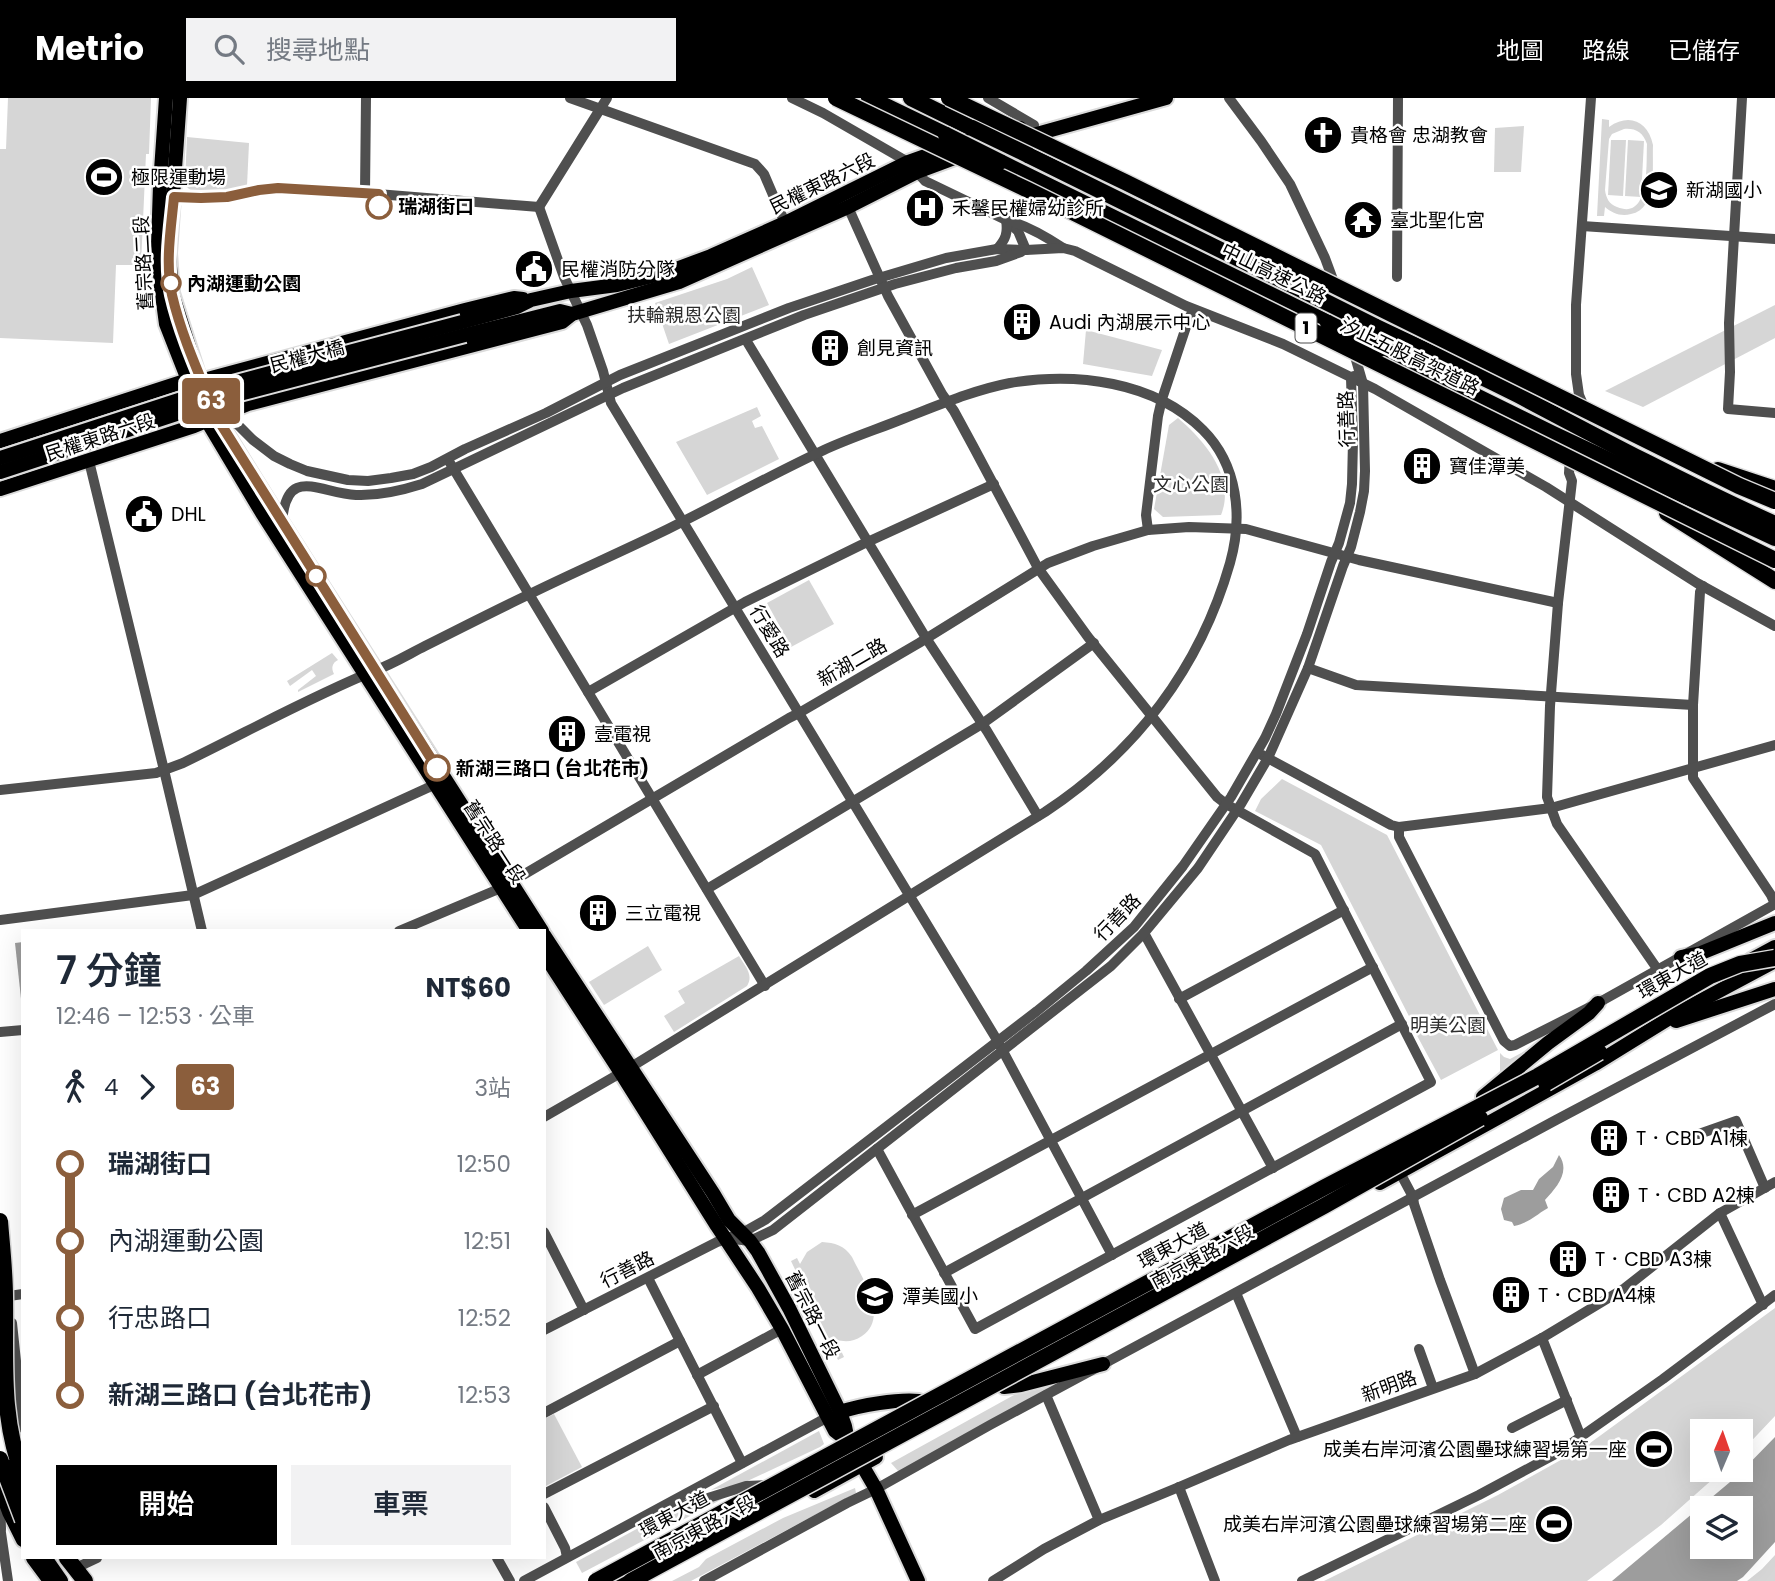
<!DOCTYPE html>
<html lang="zh-TW">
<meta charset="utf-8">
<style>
body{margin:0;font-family:Poppins,"Noto Sans TC",sans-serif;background:#f2f2f3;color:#1f2937;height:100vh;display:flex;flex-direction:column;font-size:26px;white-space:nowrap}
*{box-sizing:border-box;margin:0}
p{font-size:23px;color:#747a83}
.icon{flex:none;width:38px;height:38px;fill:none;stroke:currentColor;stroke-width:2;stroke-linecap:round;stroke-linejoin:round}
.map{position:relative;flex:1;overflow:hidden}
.panel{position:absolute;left:21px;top:831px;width:525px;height:630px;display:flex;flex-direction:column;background:#fff;border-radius:0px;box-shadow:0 7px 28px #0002}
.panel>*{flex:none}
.badge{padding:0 14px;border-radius:5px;font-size:24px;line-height:46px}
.needle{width:46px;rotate:2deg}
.tools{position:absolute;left:1690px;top:1321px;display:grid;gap:14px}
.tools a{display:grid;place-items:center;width:63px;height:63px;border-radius:0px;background:#fff;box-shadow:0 7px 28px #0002;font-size:35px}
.map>.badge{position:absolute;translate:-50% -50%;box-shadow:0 0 0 4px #fff}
.legs{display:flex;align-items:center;gap:10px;height:77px;padding:0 35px;font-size:23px}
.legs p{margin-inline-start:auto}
.overview{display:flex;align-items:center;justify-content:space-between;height:119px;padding:0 35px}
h1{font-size:38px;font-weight:600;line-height:52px}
.button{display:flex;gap:14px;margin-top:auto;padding:14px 35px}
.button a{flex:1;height:80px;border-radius:0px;background:#000;color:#fff;font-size:28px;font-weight:600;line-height:80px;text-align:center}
.button a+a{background:#f2f2f3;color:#1f2937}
ul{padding:0 35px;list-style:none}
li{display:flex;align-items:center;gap:24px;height:77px;font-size:26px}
li i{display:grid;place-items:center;width:10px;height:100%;margin:0 9px;background:currentColor}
li i::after{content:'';width:18px;height:18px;margin:-9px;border:5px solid;border-radius:50%;background:#fff}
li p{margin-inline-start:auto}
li:first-child i{background:linear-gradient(#0000 50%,currentColor 0)}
li:last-child i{background:linear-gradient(currentColor 50%,#0000 0)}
header{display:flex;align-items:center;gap:42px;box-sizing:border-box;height:98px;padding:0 35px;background:#000;color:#fff}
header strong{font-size:33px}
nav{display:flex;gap:38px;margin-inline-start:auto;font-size:24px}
.search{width:490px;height:63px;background:#f2f2f3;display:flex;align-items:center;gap:18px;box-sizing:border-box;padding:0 24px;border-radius:0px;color:#747a83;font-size:26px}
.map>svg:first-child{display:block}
.green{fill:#d6d6d6;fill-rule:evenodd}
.water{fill:#9d9d9d;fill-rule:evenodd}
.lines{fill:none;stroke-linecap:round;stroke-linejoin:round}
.major-casing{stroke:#dbdbdb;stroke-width:18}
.highway-casing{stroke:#dbdbdb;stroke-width:19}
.minor{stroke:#4f4f4f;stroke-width:10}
.major{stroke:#000;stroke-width:14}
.highway{stroke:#000;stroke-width:16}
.major-bridge-casing{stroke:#dbdbdb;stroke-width:18;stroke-linecap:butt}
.highway-bridge-casing{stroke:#dbdbdb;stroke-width:19;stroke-linecap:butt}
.major-bridge{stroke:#000;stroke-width:14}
.highway-bridge{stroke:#000;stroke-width:16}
.line-1-casing{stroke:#fff;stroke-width:16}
.line-1{stroke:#8b5e3c;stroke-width:10}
.stop-1-dot{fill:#fff;stroke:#8b5e3c;stroke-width:3.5}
.labels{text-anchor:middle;stroke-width:5;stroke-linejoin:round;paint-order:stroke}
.shield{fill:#fff;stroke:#4c4c4c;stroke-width:2}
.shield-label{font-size:18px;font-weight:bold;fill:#000}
.poi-label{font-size:19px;fill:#000;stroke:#fff;text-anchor:start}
.street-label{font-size:19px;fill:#000;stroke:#fff}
.stop-label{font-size:19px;font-weight:bold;fill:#000;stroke:#fff;text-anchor:start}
.park-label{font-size:19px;fill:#2d2d2d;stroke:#fff}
</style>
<header>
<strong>Metrio</strong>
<div class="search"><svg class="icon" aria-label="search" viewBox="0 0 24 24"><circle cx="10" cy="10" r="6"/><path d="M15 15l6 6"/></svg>搜尋地點</div>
<nav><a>地圖</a><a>路線</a><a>已儲存</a></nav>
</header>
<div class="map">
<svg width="1775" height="1483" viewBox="0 0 1775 1483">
<rect width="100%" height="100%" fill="#fff"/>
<g class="green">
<path d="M8,0H151L149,56H146L141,167H116L113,245L0,240V51H6Z"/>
<path d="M1602,21L1609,22V29C1629,15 1648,23 1653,47C1652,68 1658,111 1631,116C1621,119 1612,115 1605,109L1604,118H1597ZM1624,31C1635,30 1643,34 1647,46C1646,64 1651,123 1617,109C1609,106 1606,100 1605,92L1609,41L1612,36Z"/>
<path d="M1524,28L1521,74H1494L1495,30Z"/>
<path d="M187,39L249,45L247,88L220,94L192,93L185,88V83Z"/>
<path d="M1611,42H1626L1623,98L1608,97Z"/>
<path d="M1628,42L1644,43L1641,99L1625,98Z"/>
<path d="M752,169L769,207L669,246L655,205L727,181Z"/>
<path d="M1775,207V240L1643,309L1605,293Z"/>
<path d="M1086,232L1162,252L1152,278L1083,266Z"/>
<path d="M757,309L761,318L752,323L755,330L762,328L779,361L707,397L676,344Z"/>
<path d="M1178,320C1205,343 1236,380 1221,417L1163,419L1154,411L1169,327Z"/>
<path d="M809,482L834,526L791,549L767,505Z"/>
<path d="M332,555L338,562C332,565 331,570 334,576L298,594V592L316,578L312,572L290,588L287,583Z"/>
<path d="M1282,681L1387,737L1498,952L1441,982L1414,932L1412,924L1321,747L1255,713L1261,701Z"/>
<path d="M648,848L662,872L604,907L589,884Z"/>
<path d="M739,858C745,868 754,877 747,888L674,934L664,918L685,905L678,893Z"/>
<path d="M1544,943L1500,977V955L1504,959L1510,961Z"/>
<path d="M822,1144C835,1145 844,1147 852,1159C863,1182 889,1219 862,1238C853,1244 846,1244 836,1242L844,1259L838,1262L791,1163L797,1160L800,1166L807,1154Z"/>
<path d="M1775,1210V1318L1741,1354V1334H1703V1372H1723L1661,1427L1587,1483H1324L1498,1397L1586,1348Z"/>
<path d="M1054,1288L899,1374L891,1365L1014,1297Z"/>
<path d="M554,1316L582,1369L544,1389V1321Z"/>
<path d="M819,1333L824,1346L820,1349L741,1386L711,1392Z"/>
<path d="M855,1390L856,1395L691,1483H672L699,1469L706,1461L783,1420Z"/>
<path d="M724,1400L582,1475L576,1464L666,1415Z"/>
<path d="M1775,1457V1483H1747L1762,1471Z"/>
</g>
<g class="water">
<path d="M23,844V910H22L15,845Z"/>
<path d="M1559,1057C1571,1074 1556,1090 1545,1102L1548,1110C1534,1118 1531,1124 1514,1128L1512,1124L1504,1122L1501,1111L1504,1100L1521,1092H1533L1539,1081L1553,1069Z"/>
<path d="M1775,1339V1444L1743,1479L1737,1483H1612L1736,1379ZM1741,1410V1449H1703V1410Z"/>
</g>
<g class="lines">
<g class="major-casing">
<g id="major">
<path d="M166,0L160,87L158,148L161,189L166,226L188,282L207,323L262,415L529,833"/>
<path d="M180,0L169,155L172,195L200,283L217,320L282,425L542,833"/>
<path d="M462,224L517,209L531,202L571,193L617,187L668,174L711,158L785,125L908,64L967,43L997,34L1020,30"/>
<path d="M465,237L560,213L572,216"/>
<path d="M0,343L188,282L200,283L465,212L514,200L523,201"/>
<path d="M0,391L194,328L248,306L562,224L572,216L679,184L848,109L917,74L968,55L1166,0"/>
<path d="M544,837L713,1095L729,1122L750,1143L758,1154L789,1210L840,1314L845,1328L848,1343"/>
<path d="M544,856L621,975L717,1128L758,1190L782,1231L835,1333L848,1343L876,1391L918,1483"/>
<path d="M1681,859L1701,855L1775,825"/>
<path d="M1751,862L1775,849"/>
<path d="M1676,923L1775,891"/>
<path d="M1483,999L1548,945L1589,915L1598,905"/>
<path d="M1380,1085L1595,966L1676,916L1775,863"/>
<path d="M1004,1289L1021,1287L1103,1266"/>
<path d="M840,1314C861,1307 897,1301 919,1303"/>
<path d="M0,1389L9,1414L23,1442"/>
<path d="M814,1393L876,1359"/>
<path d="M33,1460L50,1483"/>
</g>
</g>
<g class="highway-casing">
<g id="highway">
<path d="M869,0L946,37"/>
<path d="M911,0L972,30"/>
<path d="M1028,57L1322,202"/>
<path d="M1000,64L1328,225"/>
<path d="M1374,228C1422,251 1471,273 1518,297C1603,342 1688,387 1775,426"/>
<path d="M1380,251L1553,336L1775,440"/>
<path d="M1718,372L1775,391"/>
<path d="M1667,415L1775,483"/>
<path d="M1033,1255L1081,1231"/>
<path d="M864,1348L1001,1273"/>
<path d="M44,1460L60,1483"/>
<path d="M67,1460L85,1483"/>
<path d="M616,1483L645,1467"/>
</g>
</g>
<g class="minor">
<path d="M570,0L755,66L764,76L785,125"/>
<path d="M792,0L823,15L908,64L925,83L1006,122L1018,133L1026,152"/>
<path d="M988,0L1034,27"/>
<path d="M1742,0L1729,225L1730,274L1728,311L1775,315"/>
<path d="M365,95L366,0"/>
<path d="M166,98L201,100L227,99L259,92L278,90L365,95L539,109"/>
<path d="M539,109L564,179L587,227L603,273L611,305L997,942L1112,1157"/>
<path d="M539,109L607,0"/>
<path d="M848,109L888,198L942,296L954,313L973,348L1038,470L1088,539L1217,699L1226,706L1315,756L1431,984L975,1231L877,1051"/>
<path d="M1582,128L1775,141"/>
<path d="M997,151C1006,141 1008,135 1006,122C1026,127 1045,138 1063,150"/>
<path d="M1397,179L1398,0"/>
<path d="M746,242L926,540L987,633L1038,718"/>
<path d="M223,312L253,342L274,358L290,366L307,373L348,382L368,383L391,380L413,376L431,369L465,351L546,315L620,277L789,210L872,182L946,160L997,151L1026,152L1063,150L1075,153L1186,208L1283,246L1375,291L1546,389L1697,485L1775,528"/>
<path d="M1581,314L1582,304L1579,297L1576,276V207L1591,0"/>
<path d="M1570,359L1569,375L1572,383L1558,505L1550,608L1547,699L1557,726L1658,872"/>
<path d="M89,363L164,672L202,833"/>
<path d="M450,365L765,888"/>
<path d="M282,425C286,366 319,395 356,397C379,398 400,393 422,386L623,290L804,217L895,186L956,170L996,163L1021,154"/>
<path d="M1148,432L1146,417L1158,318L1162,301L1189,220L1194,212"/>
<path d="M1703,488L1700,494L1693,607V680L1771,797L1775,806"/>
<path d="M1308,570L1356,587L1693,607"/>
<path d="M588,594L745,504L861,447L994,386"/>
<path d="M1262,657L1391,727L1399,729L1551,710L1775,647"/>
<path d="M0,692L156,675L183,665C247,634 310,599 376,572C393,566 409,556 425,548C461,530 496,512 532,495C577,473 623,453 668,431C720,405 771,377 824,352C850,340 878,331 905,320C939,307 974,292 1010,285C1076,274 1154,283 1203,332C1238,367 1243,419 1230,465C1200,570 1136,654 1045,714L631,969L544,1019"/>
<path d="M1399,729V739L1504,943L1510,948L1515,947L1598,905L1775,806"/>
<path d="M707,791L982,626L1094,545"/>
<path d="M0,822L193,797L436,686"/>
<path d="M399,833L501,790L789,620L799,615L919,545L1048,465L1093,448L1148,432L1189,429L1246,431L1359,462L1558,505"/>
<path d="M1144,835L1273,1070"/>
<path d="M1179,901L1344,812"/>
<path d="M0,934L23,932"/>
<path d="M1699,1036L1736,1023L1765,1090"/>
<path d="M1397,1069L1413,1099L1414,1106L1440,1182L1475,1276"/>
<path d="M1720,1115L1763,1207"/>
<path d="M912,1117L1373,869"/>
<path d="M544,1134L584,1212"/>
<path d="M726,1140L750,1143L773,1132L1111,868L1144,835L1198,770L1241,706L1268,660L1308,570L1343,468L1351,449L1360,414L1364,393L1365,373L1363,286L1332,179L1325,160L1290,86L1261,43L1229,0"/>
<path d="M944,1175L1402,926"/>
<path d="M648,1180L742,1365"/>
<path d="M1236,1195L1297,1339"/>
<path d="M9,1198L23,1196"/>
<path d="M12,1225L23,1330"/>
<path d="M544,1232L717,1144L742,1135L765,1122L1037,913L1086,873L1134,829L1183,768L1231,699L1265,640L1276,616L1307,536L1331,464L1339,445L1350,405L1352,386L1353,343L1351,280L1354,278"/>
<path d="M1542,1240L1581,1339"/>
<path d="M1419,1251L1433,1290"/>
<path d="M697,1277L782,1231"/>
<path d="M1046,1297L1099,1422"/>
<path d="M544,1315L680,1243"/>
<path d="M1512,1330L1567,1302"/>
<path d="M1179,1389L1215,1483"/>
<path d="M544,1396L714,1308"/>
<path d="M0,1399L1,1431"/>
<path d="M544,1409L565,1450L567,1459"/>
<path d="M661,1413L689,1406L746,1388L767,1387"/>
<path d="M0,1428L8,1483"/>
<path d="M497,1460L510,1483"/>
<path d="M80,1468L97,1460"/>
<path d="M524,1483L828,1319"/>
<path d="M704,1483L847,1405L876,1391L990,1327L1556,1022L1775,906"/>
<path d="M993,1483L1044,1451L1099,1422L1179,1389L1289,1342L1475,1276L1542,1240L1625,1190L1720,1115L1775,1084"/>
<path d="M1302,1483L1479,1397L1559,1354L1663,1281L1775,1197"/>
</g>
<use href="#major" class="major"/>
<use href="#highway" class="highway"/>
<g class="major-bridge-casing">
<g id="major-bridge">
<path d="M0,360L225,287L462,224"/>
<path d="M0,374L228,299L465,237"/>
</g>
</g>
<g class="highway-bridge-casing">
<g id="highway-bridge">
<path d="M836,0L1028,92L1775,462"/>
<path d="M949,0L1125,84L1739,388L1775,403"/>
<path d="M972,30L1028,57"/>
<path d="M946,37L1000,64"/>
<path d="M1322,202L1374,228"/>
<path d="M1328,225L1380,251"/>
<path d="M1546,985L1599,954"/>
<path d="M0,1123C2,1149 5,1174 5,1199C6,1260 0,1320 23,1377"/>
<path d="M0,1361L23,1422"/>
<path d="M13,1369L23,1394"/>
<path d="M596,1483L1325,1089L1538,978L1710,878L1740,866L1775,860"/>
<path d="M631,1483L1324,1108L1480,1020"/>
</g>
</g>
<use href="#major-bridge" class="major-bridge"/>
<use href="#highway-bridge" class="highway-bridge"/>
</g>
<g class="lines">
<g class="line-1-casing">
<path id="line-1" d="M379,108V96L278,90L259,92L227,99L201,100L174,99C171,130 165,165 172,197C182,240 201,280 217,320L437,670"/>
</g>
<use href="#line-1" class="line-1"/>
</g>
<defs>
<g id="church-disc" transform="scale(2.0125)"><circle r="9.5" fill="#000" stroke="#fff"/><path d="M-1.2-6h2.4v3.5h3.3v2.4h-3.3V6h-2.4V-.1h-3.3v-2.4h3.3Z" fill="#fff"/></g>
<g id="stadium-disc" transform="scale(2.0125)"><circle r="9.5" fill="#000" stroke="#fff"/><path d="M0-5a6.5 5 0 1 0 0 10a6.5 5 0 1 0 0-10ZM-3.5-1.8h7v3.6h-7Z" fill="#fff"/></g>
<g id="school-disc" transform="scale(2.0125)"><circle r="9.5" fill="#000" stroke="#fff"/><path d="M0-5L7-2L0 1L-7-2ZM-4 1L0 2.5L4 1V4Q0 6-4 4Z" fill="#fff"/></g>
<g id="hospital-disc" transform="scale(2.0125)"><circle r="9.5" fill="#000" stroke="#fff"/><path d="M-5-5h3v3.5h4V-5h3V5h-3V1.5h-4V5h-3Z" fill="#fff"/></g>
<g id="temple-disc" transform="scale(2.0125)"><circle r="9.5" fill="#000" stroke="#fff"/><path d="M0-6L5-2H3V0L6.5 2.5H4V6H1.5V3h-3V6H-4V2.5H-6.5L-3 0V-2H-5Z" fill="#fff"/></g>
<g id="civic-disc" transform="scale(2.0125)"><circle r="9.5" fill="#000" stroke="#fff"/><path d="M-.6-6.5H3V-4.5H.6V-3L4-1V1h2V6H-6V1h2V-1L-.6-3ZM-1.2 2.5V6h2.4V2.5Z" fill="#fff"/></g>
<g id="building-disc" transform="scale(2.0125)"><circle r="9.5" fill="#000" stroke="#fff"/><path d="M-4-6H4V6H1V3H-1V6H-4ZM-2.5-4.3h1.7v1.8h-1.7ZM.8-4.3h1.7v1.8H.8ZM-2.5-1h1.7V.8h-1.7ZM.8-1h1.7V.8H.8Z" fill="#fff"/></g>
</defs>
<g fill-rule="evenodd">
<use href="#church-disc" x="1323" y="37"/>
<use href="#stadium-disc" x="104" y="79"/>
<use href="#school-disc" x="1659" y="92"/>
<use href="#hospital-disc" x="925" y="110"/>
<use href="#temple-disc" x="1363" y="122"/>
<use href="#civic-disc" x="534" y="171"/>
<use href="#building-disc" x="1022" y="224"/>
<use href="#building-disc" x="830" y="250"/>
<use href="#building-disc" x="1422" y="368"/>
<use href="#civic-disc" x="144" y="416"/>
<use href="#building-disc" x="567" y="636"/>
<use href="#building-disc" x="598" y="815"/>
<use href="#building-disc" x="1609" y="1040"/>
<use href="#building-disc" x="1611" y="1097"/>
<use href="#building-disc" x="1568" y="1161"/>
<use href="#building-disc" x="1511" y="1197"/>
<use href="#school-disc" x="875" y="1198"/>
<use href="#stadium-disc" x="1654" y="1351"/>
<use href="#stadium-disc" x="1554" y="1426"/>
</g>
<g class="stop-1-dot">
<circle cx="379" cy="108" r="12"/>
<circle cx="171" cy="185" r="9"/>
<circle cx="316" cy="478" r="9"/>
<circle cx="437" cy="670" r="12"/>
</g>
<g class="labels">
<rect class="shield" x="1295.5" y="215.5" width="21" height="29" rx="5"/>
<g class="shield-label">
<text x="1306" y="236">1</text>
</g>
<g class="poi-label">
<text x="1350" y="44">貴格會 忠湖教會</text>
<text x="131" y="86">極限運動場</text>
<text x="1686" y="99">新湖國小</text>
<text x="952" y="117">禾馨民權婦幼診所</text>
<text x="1390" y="129">臺北聖化宮</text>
<text x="561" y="178">民權消防分隊</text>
<text x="1049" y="231">Audi 內湖展示中心</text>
<text x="857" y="257">創見資訊</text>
<text x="1449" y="375">寶佳潭美</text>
<text x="171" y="423">DHL</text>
<text x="594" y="643">壹電視</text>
<text x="625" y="822">三立電視</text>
<text x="1636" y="1047">T．CBD A1棟</text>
<text x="1638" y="1104">T．CBD A2棟</text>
<text x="1595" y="1168">T．CBD A3棟</text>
<text x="1538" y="1204">T．CBD A4棟</text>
<text x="902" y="1205">潭美國小</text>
<text x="1627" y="1358" text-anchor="end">成美右岸河濱公園壘球練習場第一座</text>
<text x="1527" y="1433" text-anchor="end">成美右岸河濱公園壘球練習場第二座</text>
</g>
<g class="street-label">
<text transform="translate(822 85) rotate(-26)" y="7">民權東路六段</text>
<text transform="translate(143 165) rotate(-93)" y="7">舊宗路二段</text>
<text transform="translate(1274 175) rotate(26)" y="7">中山高速公路</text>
<text transform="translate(307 258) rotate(-15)" y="7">民權大橋</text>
<text transform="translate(1410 258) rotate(26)" y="7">汐止五股高架道路</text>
<text transform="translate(1346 321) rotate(-92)" y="7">行善路</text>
<text transform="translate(100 339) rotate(-18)" y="7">民權東路六段</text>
<text transform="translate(770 533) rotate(59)" y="7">行愛路</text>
<text transform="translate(852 564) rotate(-30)" y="7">新湖二路</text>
<text transform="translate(495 744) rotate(57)" y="7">舊宗路一段</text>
<text transform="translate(1117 819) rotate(-46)" y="7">行善路</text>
<text transform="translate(1672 877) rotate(-29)" y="7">環東大道</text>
<text transform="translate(1173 1147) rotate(-28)" y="7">環東大道</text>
<text transform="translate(1202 1158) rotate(-28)" y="7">南京東路六段</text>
<text transform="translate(627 1171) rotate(-27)" y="7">行善路</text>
<text transform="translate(813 1217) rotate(63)" y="7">舊宗路一段</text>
<text transform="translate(1389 1288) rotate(-20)" y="7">新明路</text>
<text transform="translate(674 1416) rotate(-28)" y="7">環東大道</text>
<text transform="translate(704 1429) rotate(-28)" y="7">南京東路六段</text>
</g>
<g class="stop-label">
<text x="398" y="115">瑞湖街口</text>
<text x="187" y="192">內湖運動公園</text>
<text x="456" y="677">新湖三路口 (台北花市)</text>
</g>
<g class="park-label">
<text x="684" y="224">扶輪親恩公園</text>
<text x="1191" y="393">文心公園</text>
<text x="1448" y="934">明美公園</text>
</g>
</g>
</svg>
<div class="tools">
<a><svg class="needle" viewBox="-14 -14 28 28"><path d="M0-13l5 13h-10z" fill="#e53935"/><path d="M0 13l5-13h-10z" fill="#747a83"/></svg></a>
<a><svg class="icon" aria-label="layers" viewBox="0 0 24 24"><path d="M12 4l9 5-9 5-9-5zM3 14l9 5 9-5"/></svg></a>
</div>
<b class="badge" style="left:211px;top:303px;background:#8b5e3c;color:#fff">63</b>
<section class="panel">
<div class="overview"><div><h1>7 分鐘</h1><p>12:46 – 12:53 · 公車</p></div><b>NT$60</b></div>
<div class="legs"><svg class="icon" aria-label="walk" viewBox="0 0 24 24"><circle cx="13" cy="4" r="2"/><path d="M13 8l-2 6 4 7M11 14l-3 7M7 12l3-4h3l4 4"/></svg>4<svg class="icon" aria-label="forward" viewBox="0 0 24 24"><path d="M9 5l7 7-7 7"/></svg><b class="badge" style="background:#8b5e3c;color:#fff">63</b><p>3站</p></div>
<ul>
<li><i style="color:#8b5e3c"></i><b>瑞湖街口</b><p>12:50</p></li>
<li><i style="color:#8b5e3c"></i><span>內湖運動公園</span><p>12:51</p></li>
<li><i style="color:#8b5e3c"></i><span>行忠路口</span><p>12:52</p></li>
<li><i style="color:#8b5e3c"></i><b>新湖三路口 (台北花市)</b><p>12:53</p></li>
</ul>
<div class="button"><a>開始</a><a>車票</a></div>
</section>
</div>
